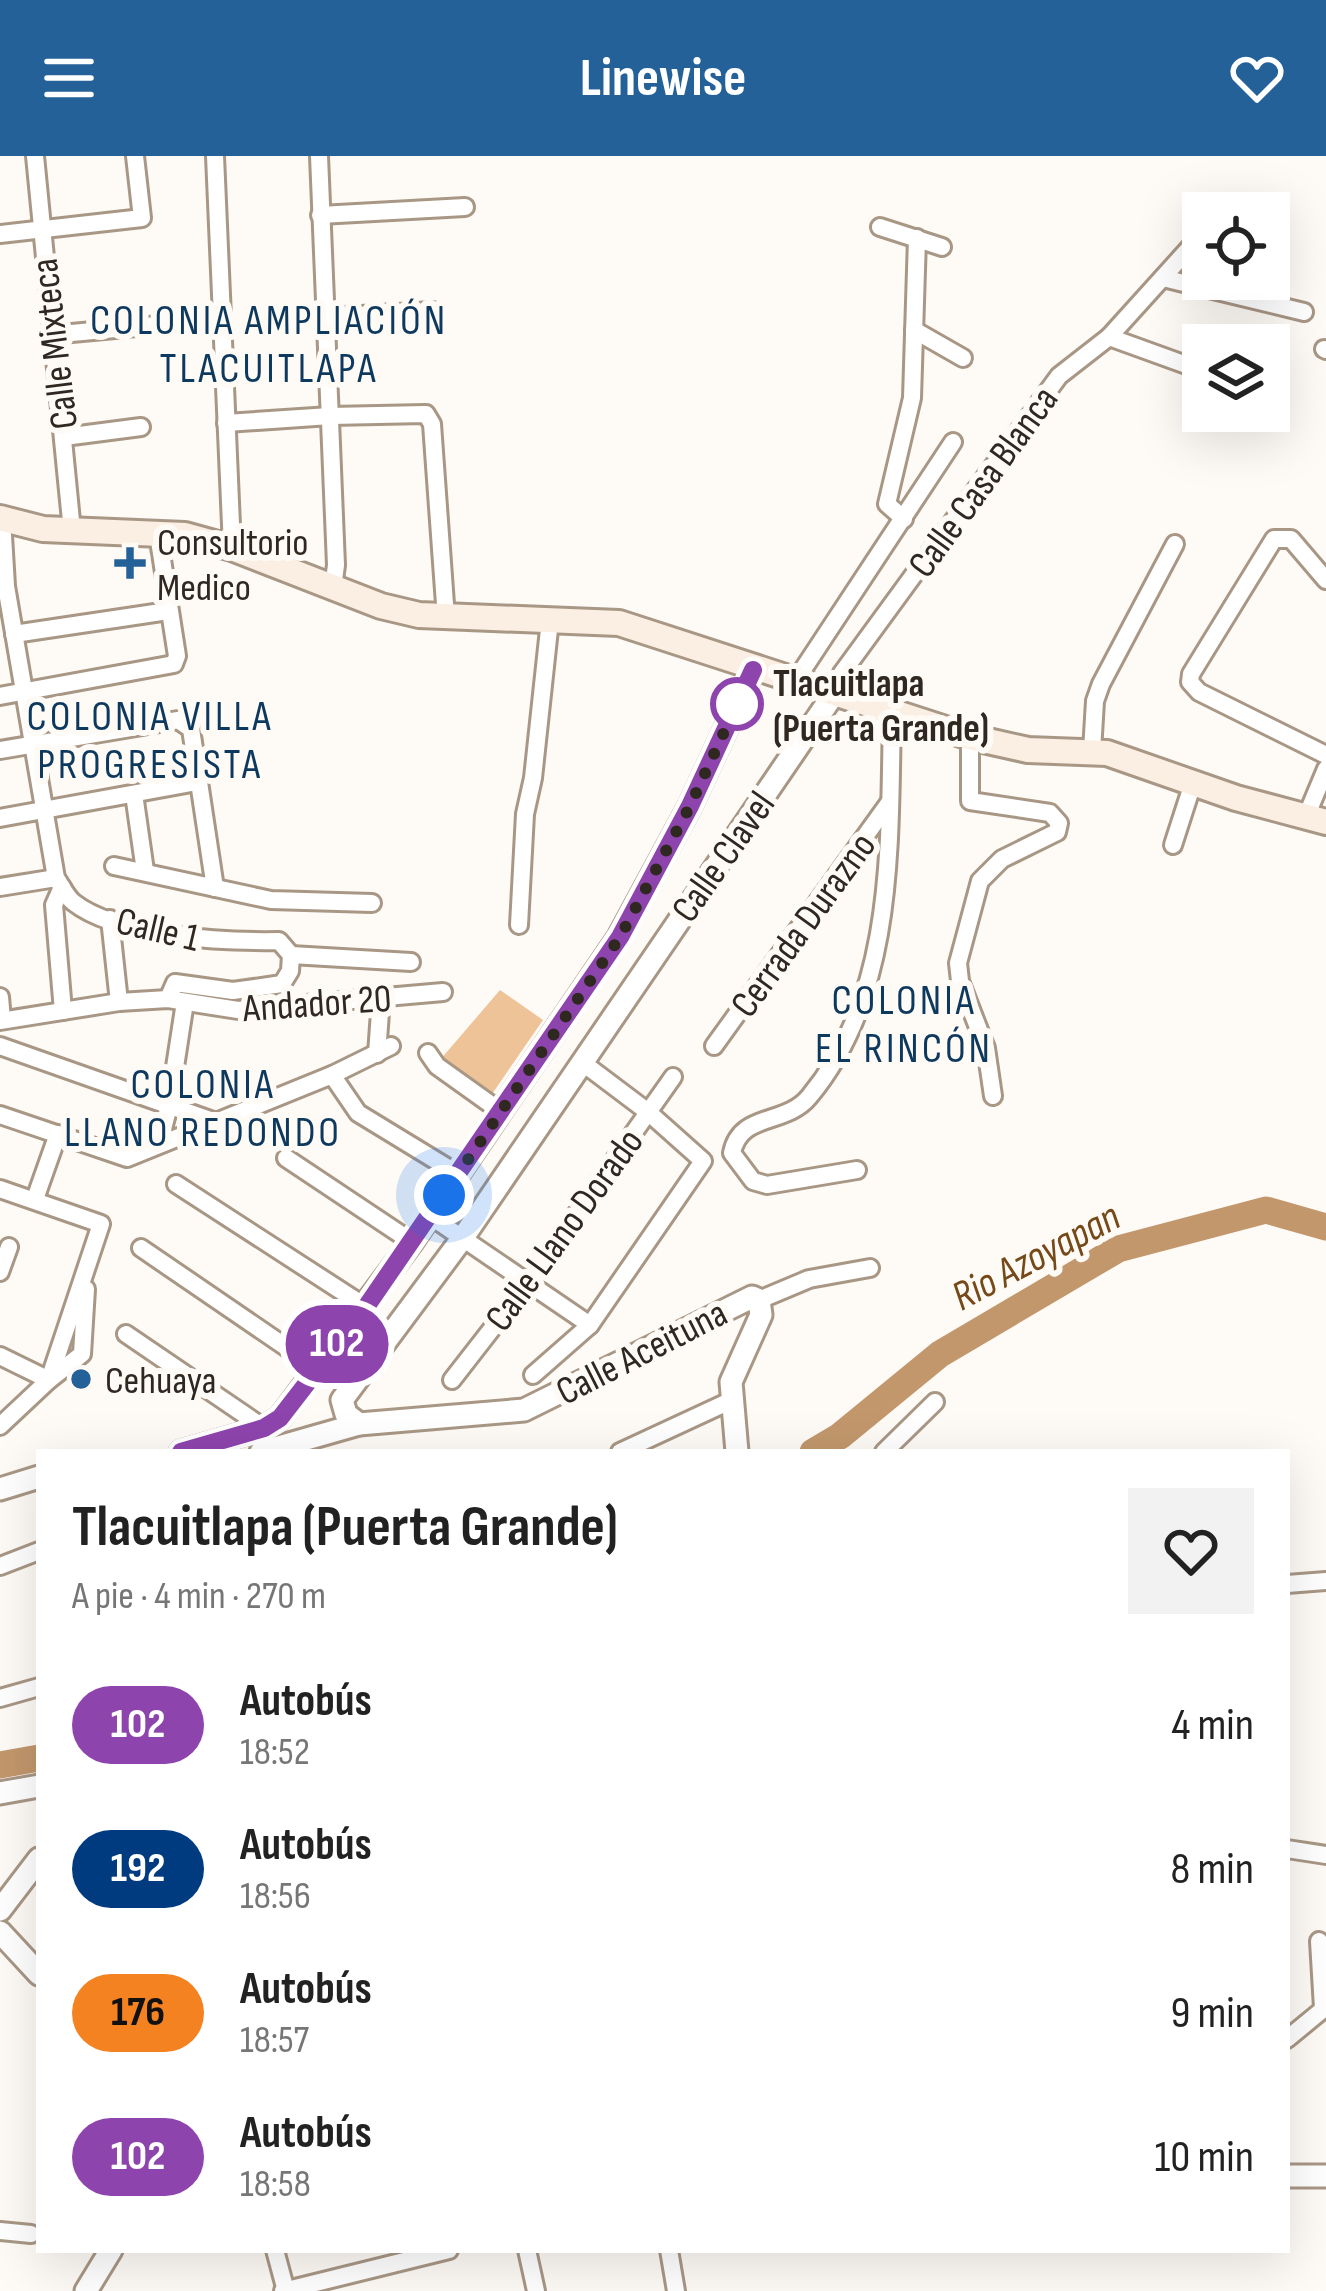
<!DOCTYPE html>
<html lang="es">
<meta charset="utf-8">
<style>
body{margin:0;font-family:"Sofia Sans Condensed",sans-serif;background:#f2f2f2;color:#222;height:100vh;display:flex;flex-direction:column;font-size:45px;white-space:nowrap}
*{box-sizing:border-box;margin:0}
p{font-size:39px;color:#767676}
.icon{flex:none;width:66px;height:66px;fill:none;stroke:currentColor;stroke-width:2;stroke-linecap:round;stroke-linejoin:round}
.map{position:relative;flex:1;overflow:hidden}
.drawer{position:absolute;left:36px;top:1293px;width:1254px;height:804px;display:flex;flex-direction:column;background:#fff;border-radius:0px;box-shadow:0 12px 48px #0002}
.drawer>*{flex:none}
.badge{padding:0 24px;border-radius:39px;font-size:42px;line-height:78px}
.controls{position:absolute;left:1182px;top:36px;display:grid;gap:24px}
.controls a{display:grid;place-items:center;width:108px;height:108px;border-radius:0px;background:#fff;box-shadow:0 12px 48px #0002;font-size:60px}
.you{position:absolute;width:60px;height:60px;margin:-30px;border:9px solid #fff;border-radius:50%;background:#1a73e8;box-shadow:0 0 0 18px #1a73e833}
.map>.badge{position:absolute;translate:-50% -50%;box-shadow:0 0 0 6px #fff}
.round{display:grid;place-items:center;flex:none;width:126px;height:126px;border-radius:0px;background:#f2f2f2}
.head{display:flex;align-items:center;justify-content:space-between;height:204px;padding:0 36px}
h1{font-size:57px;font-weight:700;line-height:90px}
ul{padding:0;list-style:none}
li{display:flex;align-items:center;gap:36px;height:144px;padding:0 36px}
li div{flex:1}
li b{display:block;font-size:45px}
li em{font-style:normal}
li .badge{min-width:132px;font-weight:700;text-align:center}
header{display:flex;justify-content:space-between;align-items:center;height:156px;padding:0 36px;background:#246198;color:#fff;font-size:54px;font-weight:700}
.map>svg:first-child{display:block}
.green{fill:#efc398}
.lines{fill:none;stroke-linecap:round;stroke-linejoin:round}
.river{stroke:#c2976c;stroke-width:27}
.minor-casing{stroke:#a99785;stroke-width:22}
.tertiary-casing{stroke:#a99785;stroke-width:27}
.secondary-casing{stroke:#a99785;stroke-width:30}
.minor{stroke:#fff;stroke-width:16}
.tertiary{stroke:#fff;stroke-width:21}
.secondary{stroke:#fbefe3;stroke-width:24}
.line-casing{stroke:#fff;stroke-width:27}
.line{stroke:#8e44ad;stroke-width:18}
.walk{stroke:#2f2821;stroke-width:12;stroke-dasharray:0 21.6}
.poi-dot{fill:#246198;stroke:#fefaf6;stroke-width:4.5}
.stop-dot{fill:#fff;stroke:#8e44ad;stroke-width:6}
.labels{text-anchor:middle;stroke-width:12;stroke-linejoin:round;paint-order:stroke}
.street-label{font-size:39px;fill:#2f2821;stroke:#fefaf6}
.poi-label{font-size:39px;fill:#2f2821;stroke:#fefaf6;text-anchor:start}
.stop-label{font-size:39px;font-weight:bold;fill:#2f2821;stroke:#fefaf6;text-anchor:start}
.neighbourhood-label{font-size:42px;letter-spacing:3px;fill:#0e395e;stroke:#fefaf6}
.water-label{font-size:42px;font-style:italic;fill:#754a18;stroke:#fefaf6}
</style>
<header><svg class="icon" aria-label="menu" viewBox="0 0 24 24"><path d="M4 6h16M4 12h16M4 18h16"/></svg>Linewise<svg class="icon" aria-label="heart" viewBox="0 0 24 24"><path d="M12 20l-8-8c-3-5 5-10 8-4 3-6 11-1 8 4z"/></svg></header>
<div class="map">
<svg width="1326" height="2135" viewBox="0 0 1326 2135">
<rect width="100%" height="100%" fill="#fefaf6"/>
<path class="green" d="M500,834L543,864L492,938L440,904Z"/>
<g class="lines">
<g class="river">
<path d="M813,1296L840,1280L940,1198L1118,1093L1266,1054L1326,1071"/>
<path d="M0,1609L39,1602"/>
</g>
<g class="minor-casing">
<g id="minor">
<path d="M35,0L72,375"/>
<path d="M215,0L232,392"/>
<path d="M319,0L336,409L333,432"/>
<path d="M1221,57L1227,50"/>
<path d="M320,59L465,51"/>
<path d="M880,71L942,91"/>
<path d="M0,78L142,62L135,0"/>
<path d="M1163,122L1304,156"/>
<path d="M325,161L433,155"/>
<path d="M914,174L963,202"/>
<path d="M50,179L223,163"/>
<path d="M1109,181L1203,215"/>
<path d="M1324,193L1326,194"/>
<path d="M1269,238L1273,240"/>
<path d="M226,267L330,260L426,258L432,268L446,462"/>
<path d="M64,281L141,271"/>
<path d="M2,363L6,430L56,722C61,729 66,740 73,746C117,781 225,786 279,785L291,799L290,815L282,828L233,835L175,827L168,843"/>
<path d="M904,363L887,348L912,242L917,82"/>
<path d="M1326,424L1291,383H1274L1191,518L1190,526L1199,536L1326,599"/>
<path d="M14,478L168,455"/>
<path d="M794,527L953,286"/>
<path d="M833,539L842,517L1059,220L1109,181L1203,77"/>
<path d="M0,540L174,508L177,500L158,378"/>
<path d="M970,581V645L1050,657L1059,667L1057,676L1002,703L980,725L958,807L960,825L986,892L993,940"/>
<path d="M0,594L178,564L191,573L215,732"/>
<path d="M1092,595L1095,545L1101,528L1175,388"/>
<path d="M134,638L145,715"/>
<path d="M1306,661L1326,613"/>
<path d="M0,662L197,626"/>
<path d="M1173,689L1193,627"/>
<path d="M114,710L271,744L372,747"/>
<path d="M0,731L56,722"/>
<path d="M62,731L54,749L63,855"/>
<path d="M110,763L119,846"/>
<path d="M519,769L525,658L533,622L550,464"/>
<path d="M291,799L411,806"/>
<path d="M0,841L2,864"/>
<path d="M0,865L119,846L168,843L238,854L443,836"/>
<path d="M0,890L213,965"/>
<path d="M714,890L889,647"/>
<path d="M428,897L437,910L500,955"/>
<path d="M377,898L381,842"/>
<path d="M332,919L358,957L458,1018"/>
<path d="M0,959L127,1002L332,919L391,890"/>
<path d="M159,988L169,950L185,846"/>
<path d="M286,1002L412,1086"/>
<path d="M857,1014L767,1029L753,1025L732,997C740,956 785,970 809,941C896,837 889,687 892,558"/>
<path d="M176,1028L366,1151"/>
<path d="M0,1033L101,1068L49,1224L0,1270"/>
<path d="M35,1043L58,978"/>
<path d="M430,1060L590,1169"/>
<path d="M141,1092L318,1213"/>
<path d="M0,1116L9,1091"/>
<path d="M759,1144L809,1123L870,1112"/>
<path d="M126,1178L264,1272"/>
<path d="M0,1200L49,1224L82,1198L86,1133"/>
<path d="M533,1219L590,1169L703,1005L648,956L583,907"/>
<path d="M452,1224L529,1125L673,921"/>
<path d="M620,1296L730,1245"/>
<path d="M884,1296L935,1246"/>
<path d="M0,1410L39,1395"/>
<path d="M1287,1428L1326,1425"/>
<path d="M0,1542L39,1531"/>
<path d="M1287,1693L1326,1699"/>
<path d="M1319,1785L1323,1852"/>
<path d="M1287,1883L1326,1851"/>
<path d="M0,2075L31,2078"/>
<path d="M275,2094L286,2135"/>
<path d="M527,2094L536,2135"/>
<path d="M669,2094L676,2135"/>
<path d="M283,2135L449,2094"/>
</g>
</g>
<g class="tertiary-casing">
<g id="tertiary">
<path d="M359,1268L346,1258L342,1244L464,1080L833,539"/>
<path d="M181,1296L264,1272L280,1262L412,1086L619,781L690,650L753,514"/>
<path d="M261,1296L359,1268L524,1254L752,1141L759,1144L761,1159L731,1226L737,1296"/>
<path d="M0,1333L39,1321"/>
<path d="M0,1637L39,1630"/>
<path d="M0,1754L39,1703"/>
<path d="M0,1776L39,1818"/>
<path d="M1287,2020H1326"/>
<path d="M86,2135L111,2094"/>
</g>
</g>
<g class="secondary-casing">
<path id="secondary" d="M0,362L43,373L185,379L232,392L381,450L419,459L619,467L970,581L1028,594L1107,597L1236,642L1326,666"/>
</g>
<use href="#minor" class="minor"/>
<use href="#tertiary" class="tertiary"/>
<use href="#secondary" class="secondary"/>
</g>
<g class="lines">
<g class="line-casing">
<path id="line" d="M181,1296L264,1272L280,1262L366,1151L620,781L690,650L753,514"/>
</g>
<use href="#line" class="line"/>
<path class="walk" d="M444,1039L620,781L690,650L737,548"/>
</g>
<g class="poi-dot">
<path d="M124 389h12v12h12v12h-12v12h-12v-12h-12v-12h12z"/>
<circle cx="81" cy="1223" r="12"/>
</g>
<circle class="stop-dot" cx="737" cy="548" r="24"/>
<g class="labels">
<g class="street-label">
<text transform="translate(53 188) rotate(-97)" y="14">Calle Mixteca</text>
<text transform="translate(982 325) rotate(-54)" y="14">Calle Casa Blanca</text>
<text transform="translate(722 700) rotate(-55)" y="14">Calle Clavel</text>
<text transform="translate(802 768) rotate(-54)" y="14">Cerrada Durazno</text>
<text transform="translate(158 772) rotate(13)" y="14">Calle 1</text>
<text transform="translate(317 846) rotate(-4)" y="14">Andador 20</text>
<text transform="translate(563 1073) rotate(-54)" y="14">Calle Llano Dorado</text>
<text transform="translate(641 1195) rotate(-27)" y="14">Calle Aceituna</text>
</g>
<g class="poi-label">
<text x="157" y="399">Consultorio<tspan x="157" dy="45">Medico</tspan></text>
<text x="105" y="1237">Cehuaya</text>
</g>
<g class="stop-label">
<text x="773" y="540">Tlacuitlapa<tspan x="773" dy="45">(Puerta Grande)</tspan></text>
</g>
<g class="neighbourhood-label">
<text x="269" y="178">COLONIA AMPLIACIÓN<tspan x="269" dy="48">TLACUITLAPA</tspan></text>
<text x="150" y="574">COLONIA VILLA<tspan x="150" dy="48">PROGRESISTA</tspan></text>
<text x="904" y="858">COLONIA<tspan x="904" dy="48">EL RINCÓN</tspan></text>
<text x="203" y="942">COLONIA<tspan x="203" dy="48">LLANO REDONDO</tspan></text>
</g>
<g class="water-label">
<text transform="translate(1035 1099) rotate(-28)" y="15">Rio Azoyapan</text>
</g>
</g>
</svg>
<div class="controls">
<a><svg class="icon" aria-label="locate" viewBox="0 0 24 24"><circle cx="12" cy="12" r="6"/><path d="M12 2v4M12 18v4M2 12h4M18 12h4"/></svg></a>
<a><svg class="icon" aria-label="layers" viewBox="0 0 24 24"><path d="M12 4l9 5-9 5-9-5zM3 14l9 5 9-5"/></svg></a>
</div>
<div class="you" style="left:444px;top:1039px"></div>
<b class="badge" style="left:337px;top:1188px;background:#8e44ad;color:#fff">102</b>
<section class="drawer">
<div class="head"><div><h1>Tlacuitlapa (Puerta Grande)</h1><p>A pie · 4 min · 270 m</p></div><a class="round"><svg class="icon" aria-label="heart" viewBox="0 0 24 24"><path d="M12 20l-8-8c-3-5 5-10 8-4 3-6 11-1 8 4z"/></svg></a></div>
<ul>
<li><span class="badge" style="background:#8e44ad;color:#fff">102</span><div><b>Autobús</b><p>18:52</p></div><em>4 min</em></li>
<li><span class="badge" style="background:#003b80;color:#fff">192</span><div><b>Autobús</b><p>18:56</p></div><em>8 min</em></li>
<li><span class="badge" style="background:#f58220;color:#111">176</span><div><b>Autobús</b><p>18:57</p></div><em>9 min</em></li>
<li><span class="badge" style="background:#8e44ad;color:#fff">102</span><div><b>Autobús</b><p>18:58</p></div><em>10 min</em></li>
</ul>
</section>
</div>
